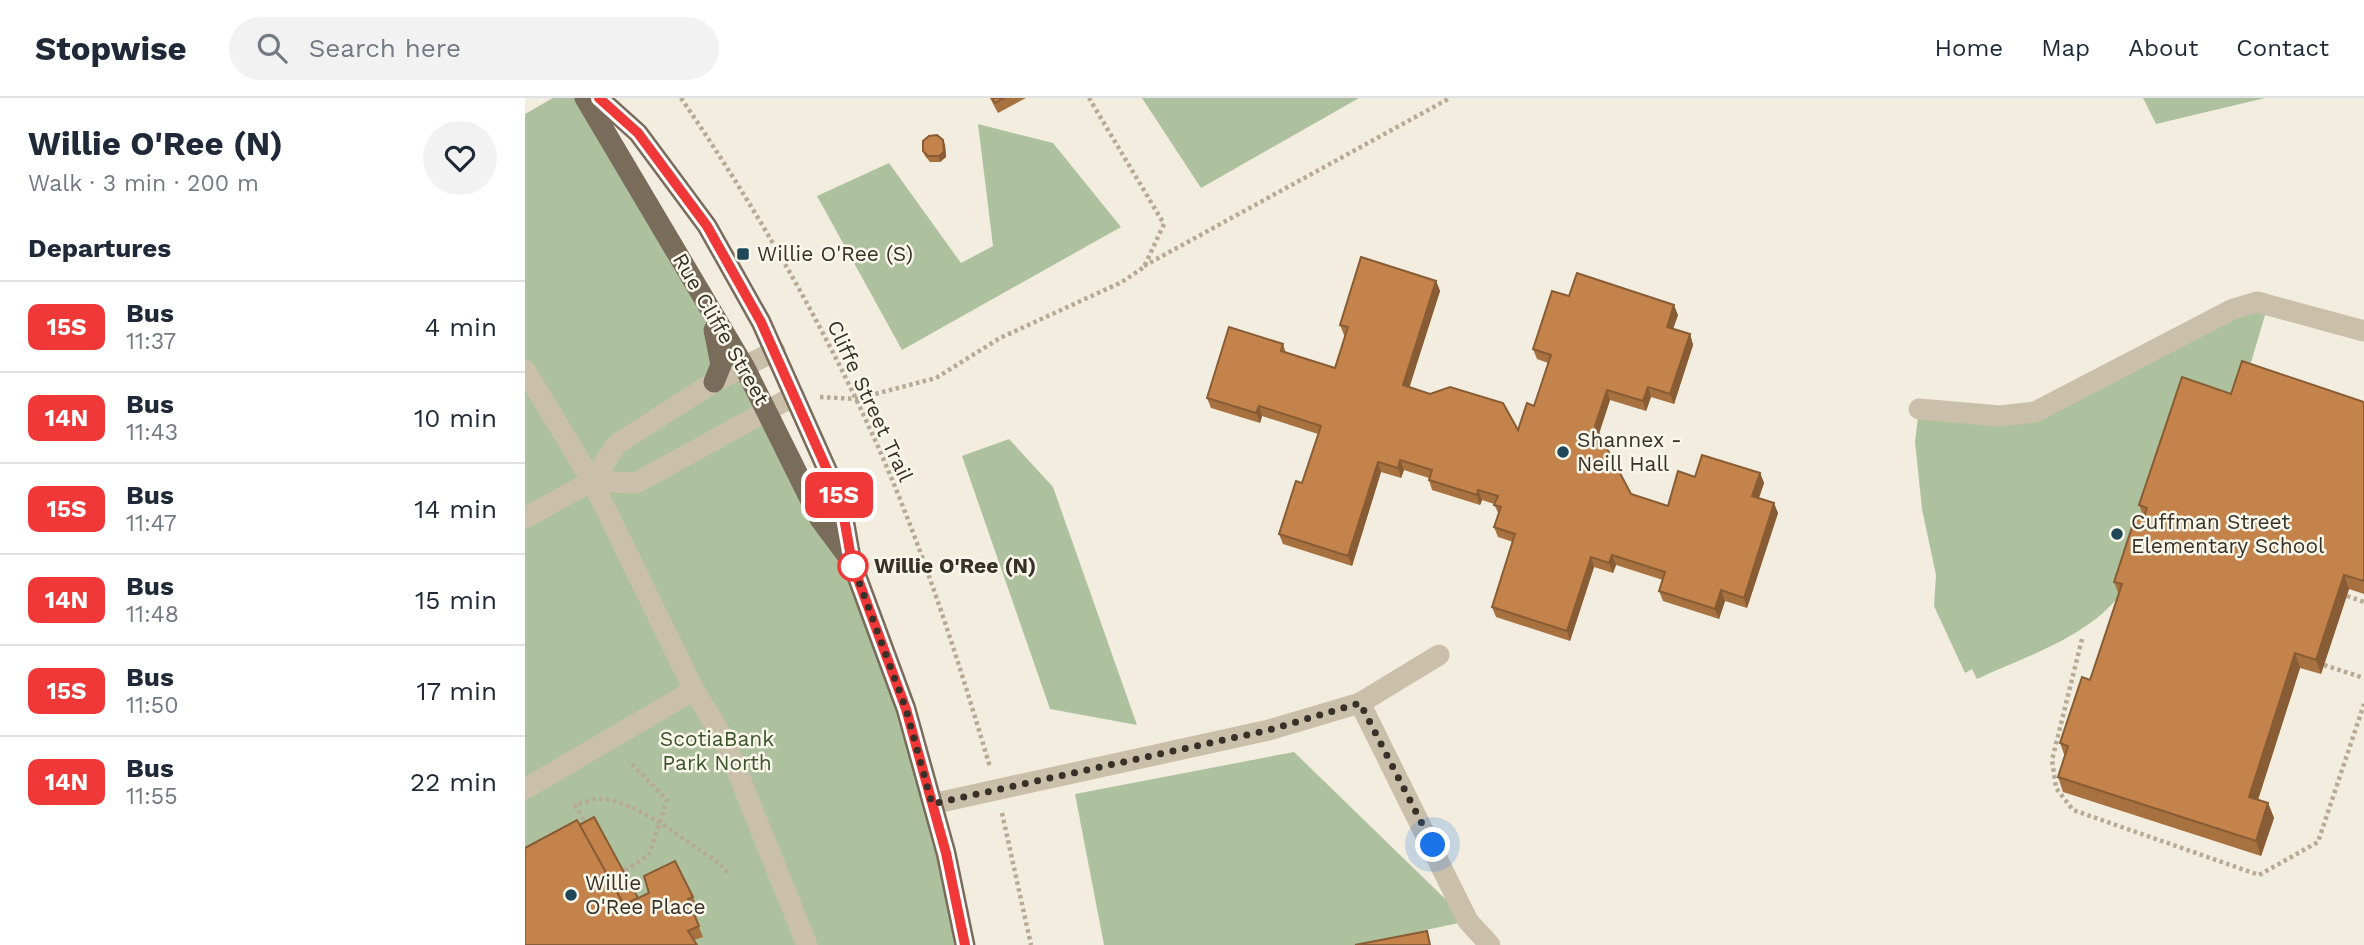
<!DOCTYPE html>
<meta charset="utf-8">
<style>
body{margin:0;font-family:"Work Sans",sans-serif;background:#f2f2f3;color:#1f2937;height:100vh;display:flex;flex-direction:column;font-size:26px;white-space:nowrap}
*{box-sizing:border-box;margin:0}
p{font-size:23px;color:#747a83}
.icon{flex:none;width:38px;height:38px;fill:none;stroke:currentColor;stroke-width:2;stroke-linecap:round;stroke-linejoin:round}
.map{position:relative;flex:1;overflow:hidden}
.drawer{display:flex;flex-direction:column;background:#fff;width:525px}
.drawer>*{flex:none}
.badge{padding:0 14px;border-radius:10px;font-size:24px;line-height:46px}
.you{position:absolute;width:35px;height:35px;margin:-18px;border:5px solid #fff;border-radius:50%;background:#1a73e8;box-shadow:0 0 0 10px #1a73e833}
.map>.badge{position:absolute;translate:-50% -50%;box-shadow:0 0 0 4px #fff}
h2{padding:0 28px;font-size:26px;line-height:63px}
.round{display:grid;place-items:center;flex:none;width:74px;height:74px;border-radius:37px;background:#f2f2f3}
.overview{display:flex;align-items:center;justify-content:space-between;height:119px;padding:0 28px}
h1{font-size:33px;font-weight:700;line-height:52px}
ul{padding:0;list-style:none}
li{display:flex;align-items:center;gap:21px;height:91px;padding:0 28px;border-top:2px solid #e0e1e3}
li div{flex:1}
li b{display:block;font-size:26px}
li em{font-style:normal}
li .badge{min-width:77px;font-weight:700;text-align:center}
header{display:flex;align-items:center;gap:42px;box-sizing:border-box;height:98px;padding:0 35px;background:#fff;border-bottom:2px solid #e0e1e3}
header strong{font-size:33px}
nav{display:flex;gap:38px;margin-inline-start:auto;font-size:24px}
.search{width:490px;height:63px;background:#f2f2f3;display:flex;align-items:center;gap:18px;box-sizing:border-box;padding:0 24px;border-radius:38px;color:#747a83;font-size:26px}
main{display:flex;flex:1;min-height:0}
.map>svg:first-child{display:block}
.green{fill:#adc19e}
.lines{fill:none;stroke-linecap:round;stroke-linejoin:round}
.path{stroke:#b6aa94;stroke-width:4.5;stroke-dasharray:3.5 3.5;stroke-linecap:butt}
.minor{stroke:#cac0aa;stroke-width:21}
.major{stroke:#796c5b;stroke-width:21}
.wall{fill:#a87140}
.shaded-wall{fill:#885c34}
.building{fill:#c3834b;stroke:#885c34;stroke-width:2}
.line-casing{stroke:#fff;stroke-width:16}
.line{stroke:#f03838;stroke-width:10}
.walk{stroke:#373129;stroke-width:7;stroke-dasharray:0 12.6}
.poi-dot{fill:#1f4758;stroke:#f9f6ea;stroke-width:2.5}
.stop-dot{fill:#fff;stroke:#f03838;stroke-width:3.5}
.labels{text-anchor:middle;stroke-width:5;stroke-linejoin:round;paint-order:stroke}
.poi-label{font-size:21px;fill:#373129;stroke:#f9f6ea;text-anchor:start}
.street-label{font-size:21px;fill:#373129;stroke:#f9f6ea}
.stop-label{font-size:21px;font-weight:bold;fill:#373129;stroke:#f9f6ea;text-anchor:start}
.park-label{font-size:21px;fill:#3d552d;stroke:#f9f6ea}
</style>
<header>
<strong>Stopwise</strong>
<div class="search"><svg class="icon" aria-label="search" viewBox="0 0 24 24"><circle cx="10" cy="10" r="6"/><path d="M15 15l6 6"/></svg>Search here</div>
<nav><a>Home</a><a>Map</a><a>About</a><a>Contact</a></nav>
</header>
<main>
<section class="drawer">
<div class="overview"><div><h1>Willie O'Ree (N)</h1><p>Walk · 3 min · 200 m</p></div><a class="round"><svg class="icon" aria-label="heart" viewBox="0 0 24 24"><path d="M12 20l-8-8c-3-5 5-10 8-4 3-6 11-1 8 4z"/></svg></a></div>
<h2>Departures</h2>
<ul>
<li><span class="badge" style="background:#f03838;color:#fff">15S</span><div><b>Bus</b><p>11:37</p></div><em>4 min</em></li>
<li><span class="badge" style="background:#f03838;color:#fff">14N</span><div><b>Bus</b><p>11:43</p></div><em>10 min</em></li>
<li><span class="badge" style="background:#f03838;color:#fff">15S</span><div><b>Bus</b><p>11:47</p></div><em>14 min</em></li>
<li><span class="badge" style="background:#f03838;color:#fff">14N</span><div><b>Bus</b><p>11:48</p></div><em>15 min</em></li>
<li><span class="badge" style="background:#f03838;color:#fff">15S</span><div><b>Bus</b><p>11:50</p></div><em>17 min</em></li>
<li><span class="badge" style="background:#f03838;color:#fff">14N</span><div><b>Bus</b><p>11:55</p></div><em>22 min</em></li>
</ul>
</section>
<div class="map">
<svg width="1839" height="847" viewBox="0 0 1839 847">
<rect width="100%" height="100%" fill="#f2edde"/>
<g class="green">
<path d="M28,0H60L327,465L440,847H0V16Z"/>
<path d="M617,0H834L676,90Z"/>
<path d="M1618,0H1740L1631,26Z"/>
<path d="M453,26L528,45L596,129L377,252L292,98L364,65L436,165L468,148Z"/>
<path d="M1743,207L1722,278L1594,498C1561,540 1499,559 1452,581L1447,571L1440,575L1409,508L1411,477L1397,411L1390,344L1394,311L1510,314L1708,211Z"/>
<path d="M484,341L528,389L612,627L525,611L437,358Z"/>
<path d="M769,654L943,823L830,847H579L550,696Z"/>
</g>
<g class="lines">
<g class="path">
<path d="M156,0C221,95 281,197 331,301C388,419 428,544 465,669"/>
<path d="M619,168L925,0"/>
<path d="M295,299L331,301L411,280L475,240L597,184L619,169L639,126L564,0"/>
<path d="M1822,498L1839,504"/>
<path d="M1557,541L1527,662L1531,690L1548,712L1734,777L1793,744L1839,606"/>
<path d="M1799,567L1839,580"/>
<path d="M477,715L506,847"/>
<path d="M62,728L50,707C57,705 65,702 72,701C108,699 164,746 194,765L205,777"/>
<path d="M94,776L124,757L142,702L104,663"/>
</g>
<g class="minor">
<path d="M0,272L67,383L169,592L200,643L282,847"/>
<path d="M1394,311L1475,318L1510,314L1708,211L1732,204L1839,233"/>
<path d="M67,383L111,385L269,298"/>
<path d="M0,420L67,383L92,346L189,284L250,253"/>
<path d="M835,605L943,823L965,847"/>
<path d="M0,691L169,592"/>
<path d="M407,706L744,632L835,605L914,557"/>
</g>
<g class="major">
<path d="M60,0L219,268L295,421L324,460"/>
<path d="M74,0L113,35L182,128L236,224L316,403L327,465L381,611L421,755L440,847"/>
<path d="M189,232L196,267L189,284"/>
</g>
</g>
<g class="wall">
<path d="M465,0H501L473,15Z"/>
<path d="M418,42L420,47L421,59L415,64H405L400,58L398,53Z"/>
<path d="M911,183L915,193L884,289L993,332L1009,308L1023,265L1012,261L1008,251L1044,198L1153,217L1148,231L1165,236L1168,247L1149,306L1126,299L1121,313L1085,302L1074,336L1106,396L1143,408L1170,379L1235,375L1239,385L1234,400L1253,415L1222,510L1200,503L1194,521L1138,503L1134,493L1138,482L1091,467L1088,475L1069,469L1045,543L971,519L967,509L988,444L973,439L969,429L974,417L969,406L957,402L955,407L907,392L904,382V380L879,372L876,380L856,374L827,468L758,446L754,436L777,385L793,336L737,318L735,325L686,310L682,300L758,246L761,255L810,270L820,238L819,237L815,227Z"/>
<path d="M1706,296L1839,304V496L1824,491L1796,576L1775,570L1733,702L1743,705L1749,720L1736,758L1538,694L1533,679L1540,659L1535,645L1565,582L1594,497L1589,484L1619,419L1614,407Z"/>
<path d="M54,727L113,800L168,799L172,809L167,811L178,839L169,842L0,847Z"/>
</g>
<g class="shaded-wall">
<path d="M418,42L420,47L421,59L415,64L414,58Z"/>
<path d="M911,183L915,193L882,297L878,287Z"/>
<path d="M1149,207L1153,217L1145,239L1142,229Z"/>
<path d="M1165,236L1168,247L1149,306L1145,296Z"/>
<path d="M1123,289L1126,299L1121,313L1118,303Z"/>
<path d="M1082,292L1085,302L1073,338L1070,328Z"/>
<path d="M734,308L737,318L735,325L731,315Z"/>
<path d="M875,362L879,372L876,380L873,370Z"/>
<path d="M853,364L856,374L827,468L823,458Z"/>
<path d="M1235,375L1239,385L1231,408L1227,398Z"/>
<path d="M953,392L957,402L955,407L952,397Z"/>
<path d="M1249,405L1253,415L1222,510L1219,500Z"/>
<path d="M1087,457L1091,467L1088,475L1084,465Z"/>
<path d="M1066,459L1069,469L1045,543L1042,533Z"/>
<path d="M1819,477L1824,491L1796,576L1791,562Z"/>
<path d="M1196,492L1200,503L1194,521L1190,511Z"/>
<path d="M1770,555L1775,570L1729,714L1724,699Z"/>
<path d="M1743,705L1749,720L1736,758L1731,743Z"/>
</g>
<g class="building">
<path d="M467,0H479L470,5Z"/>
<path d="M412,37L418,42L419,54L414,58H403L398,53V43L404,38Z"/>
<path d="M836,159L911,183L878,287L905,296L925,289L978,305L993,332L1002,305L1009,308L1026,257L1008,251L1027,193L1044,198L1052,175L1149,207L1142,229L1165,236L1145,296L1123,289L1118,303L1082,292L1070,328L1106,396L1143,408L1153,373L1170,379L1177,357L1235,375L1227,398L1249,405L1219,500L1196,492L1190,511L1134,493L1140,474L1087,457L1084,465L1066,459L1042,533L967,509L990,436L969,429L976,409L969,407L973,398L953,392L952,397L904,382L907,372L875,362L873,370L853,364L823,458L754,436L771,383L777,385L796,328L734,308L731,315L682,300L704,229L758,246L756,253L810,270L823,229L815,227Z"/>
<path d="M1717,263L1839,304V483L1819,477L1791,562L1770,555L1724,699L1743,705L1731,743L1533,679L1543,648L1535,645L1557,579L1565,582L1597,486L1589,484L1611,417L1619,419L1622,410L1614,407L1657,279L1706,296Z"/>
<path d="M69,719L113,800L99,807L54,727Z"/>
<path d="M52,722L99,807L124,795L119,778L150,763L168,799L163,801L174,828L163,833L172,847H0V750Z"/>
<path d="M902,833L905,847H830Z"/>
</g>
<g class="lines">
<g class="line-casing">
<path id="line" d="M74,0L113,35L182,128L236,224L316,403L327,465L381,611L421,755L440,847"/>
</g>
<use href="#line" class="line"/>
<path class="walk" d="M328,468L327,465L381,611L407,706L744,632L835,605L908,747"/>
</g>
<g class="poi-dot">
<rect x="211" y="149" width="14" height="14" rx="3.5"/>
<circle cx="1038" cy="354" r="7"/>
<circle cx="1592" cy="436" r="7"/>
<circle cx="46" cy="797" r="7"/>
</g>
<circle class="stop-dot" cx="328" cy="468" r="14"/>
<g class="labels">
<g class="poi-label">
<text x="232" y="163">Willie O'Ree (S)</text>
<text x="1052" y="349">Shannex -<tspan x="1052" dy="24">Neill Hall</tspan></text>
<text x="1606" y="431">Cuffman Street<tspan x="1606" dy="24">Elementary School</tspan></text>
<text x="60" y="792">Willie<tspan x="60" dy="24">O'Ree Place</tspan></text>
</g>
<g class="street-label">
<text transform="translate(196 231) rotate(60)" y="7">Rue Cliffe Street</text>
<text transform="translate(345 303) rotate(65)" y="7">Cliffe Street Trail</text>
</g>
<g class="stop-label">
<text x="349" y="475">Willie O'Ree (N)</text>
</g>
<g class="park-label">
<text x="192" y="648">ScotiaBank<tspan x="192" dy="24">Park North</tspan></text>
</g>
</g>
</svg>
<div class="you" style="left:908px;top:747px"></div>
<b class="badge" style="left:314px;top:397px;background:#f03838;color:#fff">15S</b>
</div>
</main>
